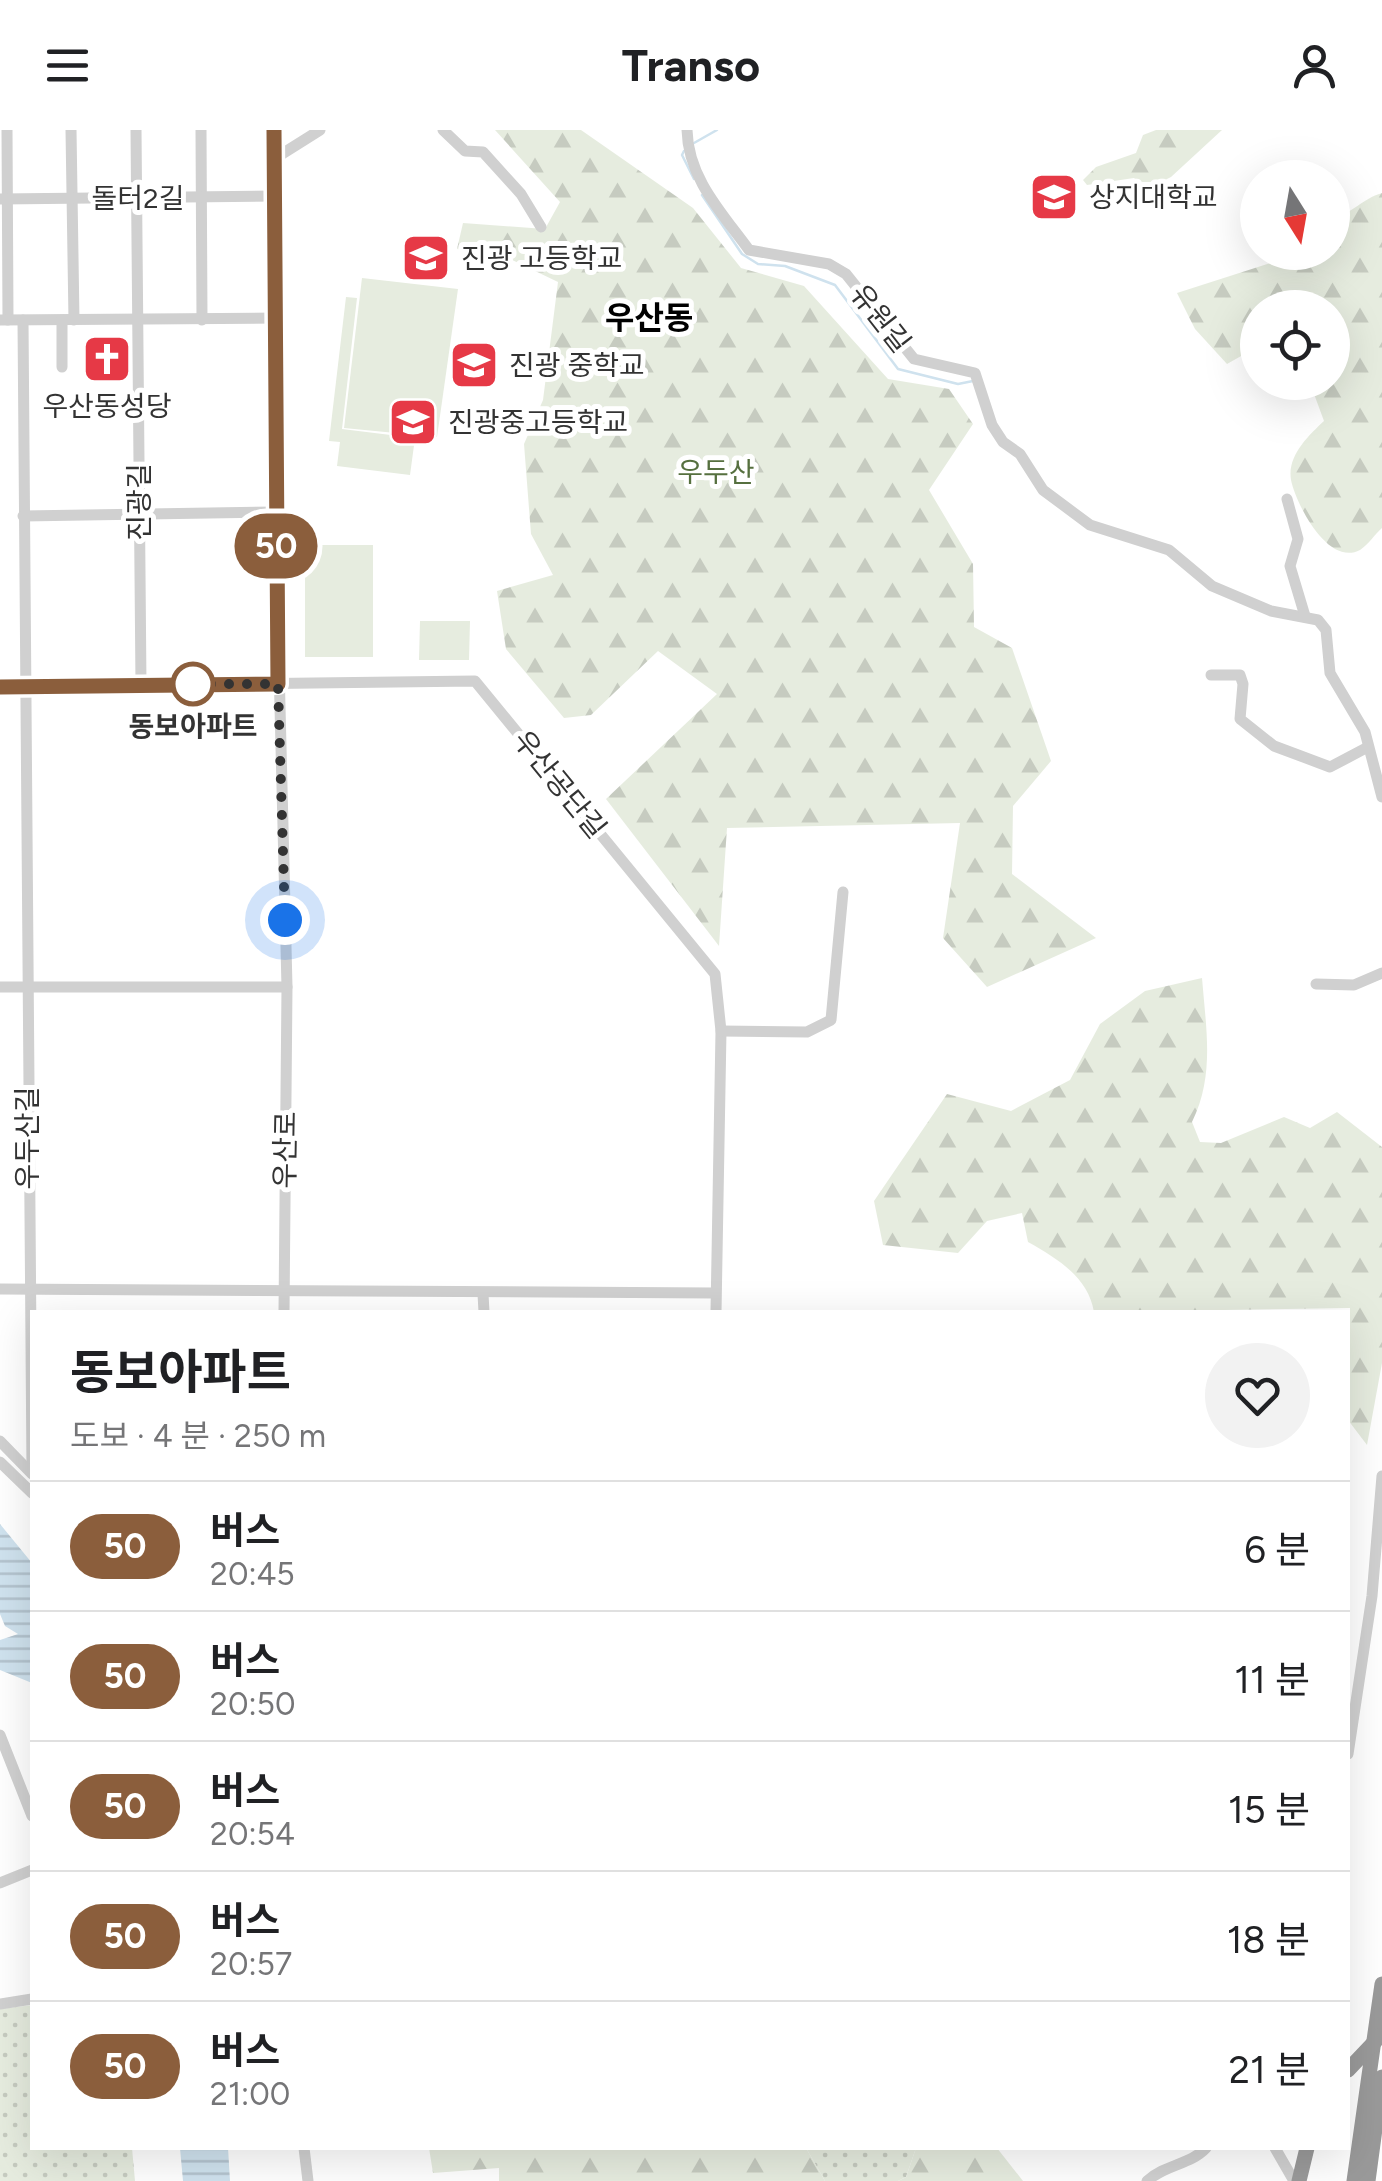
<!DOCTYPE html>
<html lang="ko">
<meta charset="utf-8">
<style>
body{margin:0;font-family:Figtree,"Noto Sans KR",sans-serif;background:#f2f2f2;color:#202124;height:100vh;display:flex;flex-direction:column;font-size:38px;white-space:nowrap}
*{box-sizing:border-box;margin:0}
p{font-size:32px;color:#757577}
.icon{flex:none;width:55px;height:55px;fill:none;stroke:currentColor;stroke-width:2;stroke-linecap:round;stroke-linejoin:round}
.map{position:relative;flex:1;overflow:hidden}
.side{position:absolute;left:30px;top:1180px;width:1320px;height:840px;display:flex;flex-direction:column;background:#fff;border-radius:0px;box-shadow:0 10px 40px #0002}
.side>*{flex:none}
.badge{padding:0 20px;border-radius:32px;font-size:35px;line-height:65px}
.needle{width:65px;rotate:169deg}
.buttons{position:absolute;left:1240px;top:30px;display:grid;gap:20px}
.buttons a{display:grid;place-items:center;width:110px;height:110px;border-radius:50%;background:#fff;box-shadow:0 10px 40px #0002;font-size:50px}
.you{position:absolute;width:50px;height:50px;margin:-25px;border:8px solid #fff;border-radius:50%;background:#1a73e8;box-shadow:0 0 0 15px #1a73e833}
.map>.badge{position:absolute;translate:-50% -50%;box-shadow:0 0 0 5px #fff}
.round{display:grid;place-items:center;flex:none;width:105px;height:105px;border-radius:52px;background:#f2f2f2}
.overview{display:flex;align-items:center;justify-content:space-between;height:170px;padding:0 40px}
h1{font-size:48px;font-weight:700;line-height:75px}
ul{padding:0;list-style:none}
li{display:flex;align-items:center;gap:30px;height:130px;padding:0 40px;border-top:2px solid #e0e0e0}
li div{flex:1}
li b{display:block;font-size:38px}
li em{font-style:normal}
li .badge{min-width:110px;font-weight:700;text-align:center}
header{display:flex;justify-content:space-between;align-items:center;height:130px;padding:0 40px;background:#fff;font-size:45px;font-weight:700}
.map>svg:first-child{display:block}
.grass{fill:url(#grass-dots)}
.forest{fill:url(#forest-firs)}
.park{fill:#e6ecdf}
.water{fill:url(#water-rules)}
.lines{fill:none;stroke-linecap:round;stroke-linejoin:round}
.stream{stroke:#cfe2ee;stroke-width:2.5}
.minor{stroke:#d0d0d0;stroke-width:11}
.highway{stroke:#9a9a9a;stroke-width:15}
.highway-bridge{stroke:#9a9a9a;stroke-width:15}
.line-casing{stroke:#fff;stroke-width:22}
.line{stroke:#8b5e3c;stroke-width:15}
.walk{stroke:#333;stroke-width:10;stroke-dasharray:0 18}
.stop-dot{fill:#fff;stroke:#8b5e3c;stroke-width:5}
.labels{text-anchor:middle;stroke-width:10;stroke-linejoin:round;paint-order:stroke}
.poi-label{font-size:28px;fill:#333;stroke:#fff;text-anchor:start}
.street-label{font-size:28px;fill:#333;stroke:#fff}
.park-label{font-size:28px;fill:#56703f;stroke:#fff}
.stop-label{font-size:28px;font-weight:bold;fill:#333;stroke:#fff}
.quarter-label{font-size:32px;font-weight:bold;fill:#000;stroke:#fff}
</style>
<header><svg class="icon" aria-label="menu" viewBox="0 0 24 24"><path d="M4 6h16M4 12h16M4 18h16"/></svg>Transo<svg class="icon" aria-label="person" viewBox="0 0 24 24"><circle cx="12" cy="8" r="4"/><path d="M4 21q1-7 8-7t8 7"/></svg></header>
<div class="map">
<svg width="1382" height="2051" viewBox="0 0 1382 2051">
<defs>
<pattern id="grass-dots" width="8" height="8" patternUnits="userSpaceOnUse" patternTransform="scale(2.5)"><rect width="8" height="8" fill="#e6ecdf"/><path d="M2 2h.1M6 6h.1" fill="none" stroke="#c6cbc0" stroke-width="1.8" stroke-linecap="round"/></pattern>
<pattern id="forest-firs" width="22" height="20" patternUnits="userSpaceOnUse" patternTransform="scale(2.5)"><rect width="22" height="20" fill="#e6ecdf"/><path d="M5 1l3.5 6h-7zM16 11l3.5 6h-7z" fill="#c6cbc0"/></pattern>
<pattern id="water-rules" width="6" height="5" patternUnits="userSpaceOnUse" patternTransform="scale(2.5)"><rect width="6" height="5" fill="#cfe2ee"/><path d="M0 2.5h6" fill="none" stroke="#b2c2cd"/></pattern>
</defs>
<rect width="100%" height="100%" fill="#fff"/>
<g class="grass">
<path d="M32,1875V2018H132L135,2051H0V1879Z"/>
<path d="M806,2018H916L906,2047L898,2051H825Z"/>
</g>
<g class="forest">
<path d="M495,0H581L693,78L741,138L804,156L888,249L949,259L973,294L929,360L973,434L974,497L1012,518L1051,631L1013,676L1012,744L1096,808L987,857L943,808L960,693L727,698L719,816L606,669L717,564L658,521L591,585L564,588L506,519L497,461L553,445L531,404L524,314L543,270L558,152L506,127L457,119L463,93L545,99L560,72Z"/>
<path d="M1156,0H1222L1171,47L1145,60L1134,48L1087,55L1083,50L1096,37L1136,23L1143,5Z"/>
<path d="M1382,63V398C1375,404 1368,415 1360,420C1328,437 1296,374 1291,350C1287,326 1308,306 1324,291L1310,253L1332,252V178H1258L1257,217L1227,234L1195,199L1177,163L1302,123L1332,122L1333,88C1353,83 1362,69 1382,63Z"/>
<path d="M1202,848C1206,899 1215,945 1192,992L1200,1012L1221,1013L1284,987L1310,998L1337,982L1382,1017V1233L1367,1315L1348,1290L1350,1178L1094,1182C1088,1147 1058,1129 1028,1112L1022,1083L987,1091L958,1123L883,1115L874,1071L947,964L1011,981L1070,950L1100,894L1145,861Z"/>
<path d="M429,2018H806L825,2051H499V2038L433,2043Z"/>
<path d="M916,2018H997L1023,2051H898L906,2047Z"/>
</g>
<g class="park">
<path d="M362,148L458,159L437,307L344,298Z"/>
<path d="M346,167L357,168L342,299L415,308L410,345L337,336L340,312L329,311Z"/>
<rect x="305" y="415" width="68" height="112"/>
<path d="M420,491H470L469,530H419Z"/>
</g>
<g class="water">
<path d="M0,1394L32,1433V1553L0,1540V1510L18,1504L5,1496L0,1484Z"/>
<path d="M180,2018H228L230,2051H183Z"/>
</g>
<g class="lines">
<g class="stream">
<path d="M694,13L717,0"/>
<path d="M684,21L682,25L694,49"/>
<path d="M702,65L742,124L758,134L785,136L835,155L898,239L958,254L973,251"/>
</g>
<g class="minor">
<path d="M7,0L8,190"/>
<path d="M71,0L74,190"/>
<path d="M136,0L141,554"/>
<path d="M201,0L202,190"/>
<path d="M274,0L276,416L287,857L284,1182"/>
<path d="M443,0L465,21L483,22L521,64L541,97"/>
<path d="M687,0C688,48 722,83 749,120L829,134L846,144L914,229L975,243L992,295L1003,312L1020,324L1043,360L1090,395L1169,420L1212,456L1271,481L1318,490L1326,500L1330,543L1365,602L1382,667"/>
<path d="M274,29L320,0"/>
<path d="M0,69L275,66"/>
<path d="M0,190L276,188"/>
<path d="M23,190L32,1340"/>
<path d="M62,190V237"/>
<path d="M1287,369L1298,409L1290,436L1305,486"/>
<path d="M23,386L276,382"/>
<path d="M1211,545H1240L1243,554L1240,589L1274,616L1330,637L1366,618"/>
<path d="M0,557L475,551L715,844L721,901L716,1182"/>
<path d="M1316,854L1354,855L1382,843"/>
<path d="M0,857H287"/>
<path d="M721,901L807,902L831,890L843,762"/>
<path d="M0,1159L715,1163"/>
<path d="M483,1164L484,1182"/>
<path d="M0,1311L32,1344"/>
<path d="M0,1332L32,1363"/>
<path d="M0,1605L32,1686"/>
<path d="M1348,1624L1372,1466L1382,1346"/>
<path d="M0,1753L32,1740"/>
<path d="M0,1874L32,1869"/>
<path d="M304,2018L308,2051"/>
<path d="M1275,2018L1294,2051"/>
<path d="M1147,2051C1166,2034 1190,2035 1206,2018"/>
</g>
<g class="highway">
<path d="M1299,2051L1307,2018"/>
<path d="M1354,2051L1382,1854"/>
<path d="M1368,2051L1382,1947"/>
</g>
<path class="highway-bridge" d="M1348,1940L1382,1904"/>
</g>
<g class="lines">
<g class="line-casing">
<path id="line" d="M0,557L278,554L274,0"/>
</g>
<use href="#line" class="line"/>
<path class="walk" d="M193,554H278L285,790"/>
</g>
<defs>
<g id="university-square" transform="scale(2.5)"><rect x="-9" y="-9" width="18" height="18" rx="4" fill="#e63946" stroke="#fff"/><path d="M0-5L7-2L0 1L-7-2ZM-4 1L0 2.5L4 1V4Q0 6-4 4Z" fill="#fff"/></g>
<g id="school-square" transform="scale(2.5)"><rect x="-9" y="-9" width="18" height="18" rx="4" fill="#e63946" stroke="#fff"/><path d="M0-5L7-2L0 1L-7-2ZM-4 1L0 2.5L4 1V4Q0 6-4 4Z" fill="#fff"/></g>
<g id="church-square" transform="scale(2.5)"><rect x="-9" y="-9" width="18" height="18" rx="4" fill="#e63946" stroke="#fff"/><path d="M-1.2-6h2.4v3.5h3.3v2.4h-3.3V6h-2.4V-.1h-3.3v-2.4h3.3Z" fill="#fff"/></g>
</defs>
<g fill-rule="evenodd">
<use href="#university-square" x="1054" y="67"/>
<use href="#school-square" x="426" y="128"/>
<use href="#church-square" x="107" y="229"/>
<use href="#school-square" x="474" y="235"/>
<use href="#school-square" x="413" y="292"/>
</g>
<circle class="stop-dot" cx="193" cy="554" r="20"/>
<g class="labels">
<g class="poi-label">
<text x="1089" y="77">상지대학교</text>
<text x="461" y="138">진광 고등학교</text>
<text x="509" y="245">진광 중학교</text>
<text x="107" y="286" text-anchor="middle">우산동성당</text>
<text x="448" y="302">진광중고등학교</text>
</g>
<g class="street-label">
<text x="138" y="78">돌터2길</text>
<text transform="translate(881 188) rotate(52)" y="10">유원길</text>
<text transform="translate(139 372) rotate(-90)" y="10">진광길</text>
<text transform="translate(560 654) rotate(51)" y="10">우산공단길</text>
<text transform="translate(27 1008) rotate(-90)" y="10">우두산길</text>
<text transform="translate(285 1020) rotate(-89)" y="10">우산로</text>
</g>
<g class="park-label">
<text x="716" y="352">우두산</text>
</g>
<g class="stop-label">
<text x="193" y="606">동보아파트</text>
</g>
<g class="quarter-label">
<text x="649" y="199">우산동</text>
</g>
</g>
</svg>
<div class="buttons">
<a><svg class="needle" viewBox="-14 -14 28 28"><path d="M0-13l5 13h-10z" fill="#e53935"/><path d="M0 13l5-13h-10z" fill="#757577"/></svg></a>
<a><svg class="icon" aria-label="locate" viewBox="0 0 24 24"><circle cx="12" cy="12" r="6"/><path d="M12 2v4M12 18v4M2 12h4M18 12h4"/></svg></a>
</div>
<div class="you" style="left:285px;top:790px"></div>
<b class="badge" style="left:276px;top:416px;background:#8b5e3c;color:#fff">50</b>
<section class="side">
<div class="overview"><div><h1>동보아파트</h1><p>도보 · 4 분 · 250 m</p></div><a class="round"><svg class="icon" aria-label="heart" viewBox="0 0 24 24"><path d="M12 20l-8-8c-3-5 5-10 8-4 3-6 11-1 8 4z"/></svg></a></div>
<ul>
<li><span class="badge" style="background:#8b5e3c;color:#fff">50</span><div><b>버스</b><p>20:45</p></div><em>6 분</em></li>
<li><span class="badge" style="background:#8b5e3c;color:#fff">50</span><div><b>버스</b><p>20:50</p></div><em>11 분</em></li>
<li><span class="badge" style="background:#8b5e3c;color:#fff">50</span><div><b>버스</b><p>20:54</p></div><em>15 분</em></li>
<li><span class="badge" style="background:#8b5e3c;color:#fff">50</span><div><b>버스</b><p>20:57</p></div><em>18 분</em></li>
<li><span class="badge" style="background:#8b5e3c;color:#fff">50</span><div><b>버스</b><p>21:00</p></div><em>21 분</em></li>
</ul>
</section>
</div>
